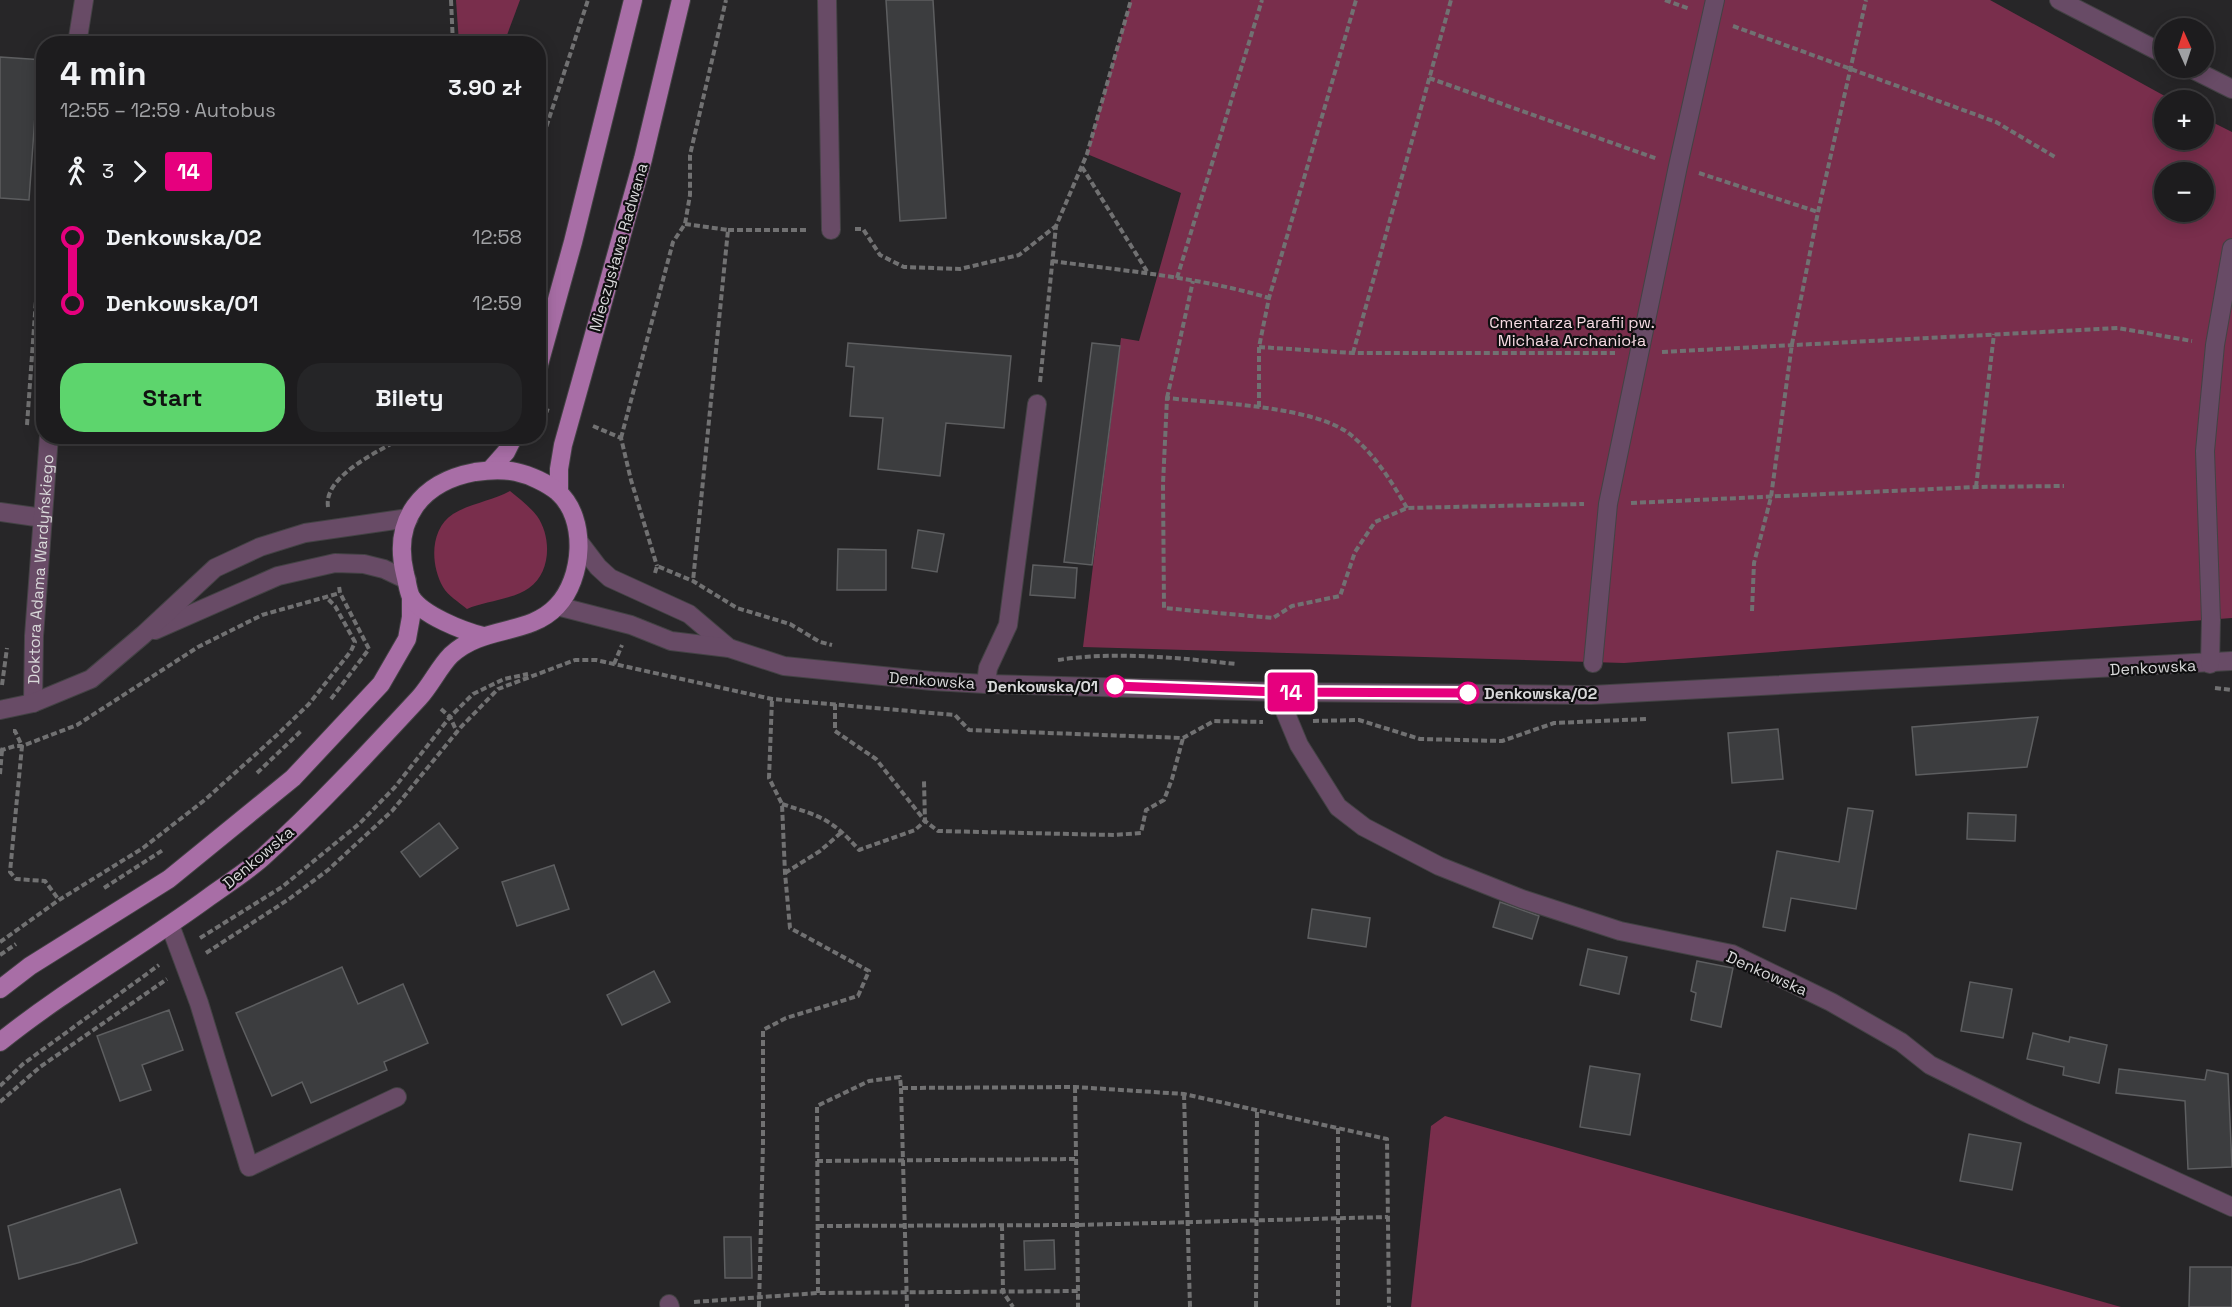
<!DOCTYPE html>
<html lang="pl">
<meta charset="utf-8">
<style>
body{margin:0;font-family:"Space Grotesk",sans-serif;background:#252527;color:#f1f3f6;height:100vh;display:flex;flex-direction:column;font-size:22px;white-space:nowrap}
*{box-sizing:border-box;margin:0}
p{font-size:20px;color:#a0a1a4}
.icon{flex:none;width:33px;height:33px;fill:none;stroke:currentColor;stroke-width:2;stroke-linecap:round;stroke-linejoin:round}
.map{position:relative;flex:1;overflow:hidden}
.details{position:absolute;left:36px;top:36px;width:510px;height:408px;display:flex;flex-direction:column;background:#1d1c1e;border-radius:24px;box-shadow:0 3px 15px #0003,0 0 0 2px #3b3a3c}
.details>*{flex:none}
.badge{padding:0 12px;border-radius:4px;font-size:21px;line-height:39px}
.needle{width:39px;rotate:357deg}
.controls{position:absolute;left:2154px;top:18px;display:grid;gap:12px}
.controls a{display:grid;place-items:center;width:60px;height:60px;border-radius:50%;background:#1d1c1e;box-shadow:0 3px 15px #0003,0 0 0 2px #3b3a3c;font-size:30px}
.map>.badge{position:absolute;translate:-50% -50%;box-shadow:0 0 0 3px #fff}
.legs{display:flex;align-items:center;gap:9px;height:66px;padding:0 24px;font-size:20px}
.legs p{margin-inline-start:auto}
.overview{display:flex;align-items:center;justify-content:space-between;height:102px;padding:0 24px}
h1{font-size:33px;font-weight:700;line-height:45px}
.button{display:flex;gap:12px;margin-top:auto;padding:12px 24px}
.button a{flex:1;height:69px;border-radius:24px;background:#5dd56d;color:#111;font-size:24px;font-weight:700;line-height:69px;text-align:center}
.button a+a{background:#252527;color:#f1f3f6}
ul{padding:0 24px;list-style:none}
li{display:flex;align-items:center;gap:21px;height:66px;font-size:22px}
li i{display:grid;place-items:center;width:9px;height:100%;margin:0 8px;background:currentColor}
li i::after{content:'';width:15px;height:15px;margin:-8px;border:4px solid;border-radius:50%;background:#1d1c1e}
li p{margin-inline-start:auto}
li:first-child i{background:linear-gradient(#0000 50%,currentColor 0)}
li:last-child i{background:linear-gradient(currentColor 50%,#0000 0)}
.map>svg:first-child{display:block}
.green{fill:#792e4c;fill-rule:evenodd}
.building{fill:#3c3d3f;stroke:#5d5e60;stroke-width:1.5}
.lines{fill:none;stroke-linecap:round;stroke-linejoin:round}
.minor-casing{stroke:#434244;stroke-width:20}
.major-casing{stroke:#434244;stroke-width:20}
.path{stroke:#717172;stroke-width:4;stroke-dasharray:6 3;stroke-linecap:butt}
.minor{stroke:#684b66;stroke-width:18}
.major{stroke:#a86ea6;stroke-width:18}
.line-1-casing{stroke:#fff;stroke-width:14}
.line-1{stroke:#e6007e;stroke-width:9}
.stop-1-dot{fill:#fff;stroke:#e6007e;stroke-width:3}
.labels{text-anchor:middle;stroke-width:4.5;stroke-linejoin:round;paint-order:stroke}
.street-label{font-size:16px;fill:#d8d8d9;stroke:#0f0f10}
.park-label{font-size:16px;fill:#f6dbe3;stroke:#0f0f10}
.stop-label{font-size:16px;font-weight:bold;fill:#d8d8d9;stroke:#0f0f10;text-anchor:end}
</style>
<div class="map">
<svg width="2232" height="1307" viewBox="0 0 2232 1307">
<rect width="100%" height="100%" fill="#272628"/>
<g class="green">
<path d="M456,0H520L504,43H459Z"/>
<path d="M1131,0H1990L2172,100H2164V140H2204V118L2232,132V618L1624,663L1083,647L1121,338L1139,341L1181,193L1087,154ZM2164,172H2204V212H2164Z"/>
<path d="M510,491C520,499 529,506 537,516C552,537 551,573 529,588C515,599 485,601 467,609C459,602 448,596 443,587C430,564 430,529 453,514C471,503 492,501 510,491Z"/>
<path d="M1445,1116L2121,1307H1411L1431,1126Z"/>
</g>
<g class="building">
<path d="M886,0H933L946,218L900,221Z"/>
<path d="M0,57L44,60L41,116H35L29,200L0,198Z"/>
<path d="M848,343L1011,356L1004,428L946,423L940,476L878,469L883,418L850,416L854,367L846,366Z"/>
<path d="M1092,343L1120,346L1092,565L1064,562Z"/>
<path d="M918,530L944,534L937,572L912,568Z"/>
<path d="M838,549L886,550V590H837Z"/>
<path d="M1033,565L1077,568L1075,598L1030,595Z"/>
<path d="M2038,717L2027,767L1916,775L1912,727Z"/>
<path d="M1778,729L1783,779L1732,783L1728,733Z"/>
<path d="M1848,808L1873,811L1856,909L1791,898L1785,931L1763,927L1777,851L1839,862Z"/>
<path d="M1968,813L2016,815L2015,841L1967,839Z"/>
<path d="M439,823L458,848L420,877L401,852Z"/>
<path d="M554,865L569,909L517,926L502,882Z"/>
<path d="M1500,902L1539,916L1532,939L1493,927Z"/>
<path d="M1312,909L1370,918L1366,947L1308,938Z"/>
<path d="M1588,949L1627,957L1619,994L1580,985Z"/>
<path d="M1697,961L1733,968L1721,1027L1691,1020L1696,993L1691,991Z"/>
<path d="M342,967L358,1004L403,984L428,1043L384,1062L387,1070L311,1103L302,1082L272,1096L236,1013Z"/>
<path d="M654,971L670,1002L622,1025L607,995Z"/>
<path d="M1970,982L2012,989L2003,1038L1961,1031Z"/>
<path d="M169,1010L183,1050L142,1065L151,1090L120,1101L97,1036Z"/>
<path d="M2033,1033L2069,1042L2070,1037L2107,1045L2099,1083L2063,1075L2064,1067L2027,1059Z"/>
<path d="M1590,1066L1640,1074L1630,1135L1580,1127Z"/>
<path d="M2119,1069L2205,1080L2207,1070L2228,1074L2232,1167L2188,1169L2185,1101L2116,1093Z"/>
<path d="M1969,1134L2021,1143L2012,1190L1960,1181Z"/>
<path d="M120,1189L137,1243L81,1262L19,1279L8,1226Z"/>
<path d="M724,1237H751L752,1278H725Z"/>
<path d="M1054,1240L1055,1269L1025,1270L1024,1241Z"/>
<path d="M2190,1267H2232V1307H2189Z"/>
</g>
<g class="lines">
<g class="minor-casing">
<g id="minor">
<path d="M827,0L831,230"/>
<path d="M2059,0L2164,54"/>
<path d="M77,44L84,0"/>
<path d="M2190,68L2232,89"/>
<path d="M0,512L43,518"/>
<path d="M579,542L598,567L610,578L689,614L729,648"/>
<path d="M557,606L631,625L671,641L729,648L784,666L932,681L986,684L1282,692L1591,695L2232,661"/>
<path d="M155,630L278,576L335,563L364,564L384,569L407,580"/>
<path d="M1593,663L1608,504L1678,166L1715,0"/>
<path d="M2210,664L2211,620L2205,451L2215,345L2232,248"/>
<path d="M986,684L988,668L1008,625L1037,404"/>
<path d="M1282,692L1284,709L1299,745L1338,807L1364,827L1439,866L1522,899L1620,931L1732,954L1831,1002L1901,1042L1930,1065L2029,1114L2232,1207"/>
<path id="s1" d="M33,703L34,636L49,436"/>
<path d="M0,710L33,703L91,679L143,635L215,568L260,547L305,533L409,518"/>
<path d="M170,925L199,1003L249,1167L397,1097"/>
<path d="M669,1304L670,1307"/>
</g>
</g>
<g class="major-casing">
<g id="major">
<path d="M538,368L573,242L633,0"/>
<path d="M491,469L506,452L514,436"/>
<path d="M559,493V469L563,445L643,159L681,0"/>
<path d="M0,989L30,966L169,879L293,778L381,684L407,639L411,617V597"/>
<path d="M0,1042C66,989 141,947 209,897C227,884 246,872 262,858C317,808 368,753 419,698C431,685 439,667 451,655C483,625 529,636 557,606C583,579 588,519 558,492C547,483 530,475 516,472C502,469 489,470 475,472C421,482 392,520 405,574C407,581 408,591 411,597C422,615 463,631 483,636"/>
</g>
</g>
<g class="path">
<path d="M451,0L453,44"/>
<path d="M1665,0L1690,9"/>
<path d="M1733,26L1996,122L2055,157"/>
<path d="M1429,78L1658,159"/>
<path d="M538,152L588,0"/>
<path d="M1082,167L1148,273"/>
<path d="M1699,173L1818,212"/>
<path d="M685,224L728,230L693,581"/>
<path d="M855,229H863L880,255L904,267L960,269L1019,255L1056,226"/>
<path d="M728,230H808"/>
<path d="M1052,261C1125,271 1199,277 1269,298"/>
<path d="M1177,278L1262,0"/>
<path d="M1259,347L1353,353H1615"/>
<path d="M1662,352L2118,328L2192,341"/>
<path d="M1353,353L1451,0"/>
<path d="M1040,382L1056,226L1087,154L1131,0"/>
<path d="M1167,398L1193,281"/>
<path d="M538,407L549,411"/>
<path d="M1259,407V347L1269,298L1356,0"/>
<path d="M27,425L44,189"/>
<path d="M593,426L621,438L631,480L657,566"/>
<path d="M621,438L673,242L685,224L690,195V155L726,0"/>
<path d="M1976,487L1994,334"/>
<path d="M1631,503L1976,487L2064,486"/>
<path d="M328,507C323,475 382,450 405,436"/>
<path d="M1407,508C1391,481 1376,456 1351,435C1316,406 1213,403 1167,398L1163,484L1164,608L1273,618L1292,606L1340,596L1355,552L1375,522L1407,508L1584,504"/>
<path d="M655,573L657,566L693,581L737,608L790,624L820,642L832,645"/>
<path d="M1752,611L1754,563L1771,497L1792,344L1818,212L1866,0"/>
<path d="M1058,660C1114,651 1180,658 1236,664"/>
<path d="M614,664L622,645"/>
<path d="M2,685L7,648"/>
<path d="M2215,688L2232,690"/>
<path d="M331,699L369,649L340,593L339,586"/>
<path d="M835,704V731L876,759L925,821L938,831L1114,835L1141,833L1146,810L1164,800L1172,779L1183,738"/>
<path d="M441,709L450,717L457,732"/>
<path d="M1313,721L1359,720L1420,739L1502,741L1554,723L1647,719"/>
<path d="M13,731H15L22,746L10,872L16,879L45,881L59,900"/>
<path d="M0,749L2,750L15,746H22L77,725L198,647L262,615L340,593"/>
<path d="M257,773L301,731"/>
<path d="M0,774L2,750"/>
<path d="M782,804C820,816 832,819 859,850L915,830L925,821L924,781"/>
<path d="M785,873L820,851L843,831"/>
<path d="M104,888L163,850"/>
<path d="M200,938L282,887L359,824L395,787L450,717L473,694L504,679L528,674"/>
<path d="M0,942L59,900L143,848L206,799L277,735L309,704L351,651L355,642L335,606L325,596"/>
<path d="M206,953L289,899L328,870L392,811L461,727L498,689L575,660H596L772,699L955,715L969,730L1183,738L1214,721L1263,722"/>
<path d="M0,955L16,944"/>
<path d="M0,1086L23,1064L159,965"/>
<path d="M1075,1087L1078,1291"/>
<path d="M901,1088L907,1307"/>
<path d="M1184,1094L1190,1307"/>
<path d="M0,1102L40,1067L167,979"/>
<path d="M1338,1128V1307"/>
<path d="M817,1161L1077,1159"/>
<path d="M1002,1225L1003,1292L1013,1307"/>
<path d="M818,1226L1078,1225L1388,1217"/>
<path d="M818,1293L817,1106L869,1081L900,1077L901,1088L1075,1087L1184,1094L1387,1139L1389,1307"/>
<path d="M694,1302L818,1293L1078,1291V1307"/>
<path d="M759,1307L763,1143V1030L786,1018L858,996L869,971L790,928L785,873L782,804L769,778L772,699"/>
<path d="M1256,1307L1257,1110"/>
</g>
<use href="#minor" class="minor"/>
<use href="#major" class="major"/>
</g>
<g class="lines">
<g class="line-1-casing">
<path id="line-1" d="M1115,686L1282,692L1468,693"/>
</g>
<use href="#line-1" class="line-1"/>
</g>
<g class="stop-1-dot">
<circle cx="1115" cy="686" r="10"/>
<circle cx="1468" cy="693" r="10"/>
</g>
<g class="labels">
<g class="street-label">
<text transform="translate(618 247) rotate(-74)" y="6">Mieczysława Radwana</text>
<text dy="6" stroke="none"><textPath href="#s1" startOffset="134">Doktora Adama Wardyńskiego</textPath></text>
<text transform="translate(2153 667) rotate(-3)" y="6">Denkowska</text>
<text transform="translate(932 680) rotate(4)" y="6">Denkowska</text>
<text transform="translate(258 857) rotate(-40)" y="6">Denkowska</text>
<text transform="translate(1767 973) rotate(24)" y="6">Denkowska</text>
</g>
<g class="park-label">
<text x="1572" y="328">Cmentarza Parafii pw.<tspan x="1572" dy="18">Michała Archanioła</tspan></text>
</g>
<g class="stop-label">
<text x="1098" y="692">Denkowska/01</text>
<text x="1484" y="699" text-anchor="start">Denkowska/02</text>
</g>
</g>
</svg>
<div class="controls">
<a><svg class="needle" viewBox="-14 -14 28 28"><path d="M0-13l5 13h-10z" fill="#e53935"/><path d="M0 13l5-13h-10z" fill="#a0a1a4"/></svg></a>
<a>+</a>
<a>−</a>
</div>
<b class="badge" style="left:1291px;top:692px;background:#e6007e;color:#fff">14</b>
<section class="details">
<div class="overview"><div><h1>4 min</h1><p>12:55 – 12:59 · Autobus</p></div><b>3.90 zł</b></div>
<div class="legs"><svg class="icon" aria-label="walk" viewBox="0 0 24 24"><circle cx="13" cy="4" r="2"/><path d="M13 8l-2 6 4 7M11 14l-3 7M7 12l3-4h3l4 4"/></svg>3<svg class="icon" aria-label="forward" viewBox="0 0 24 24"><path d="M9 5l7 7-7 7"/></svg><b class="badge" style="background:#e6007e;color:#fff">14</b></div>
<ul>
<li><i style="color:#e6007e"></i><b>Denkowska/02</b><p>12:58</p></li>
<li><i style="color:#e6007e"></i><b>Denkowska/01</b><p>12:59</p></li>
</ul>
<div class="button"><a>Start</a><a>Bilety</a></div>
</section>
</div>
